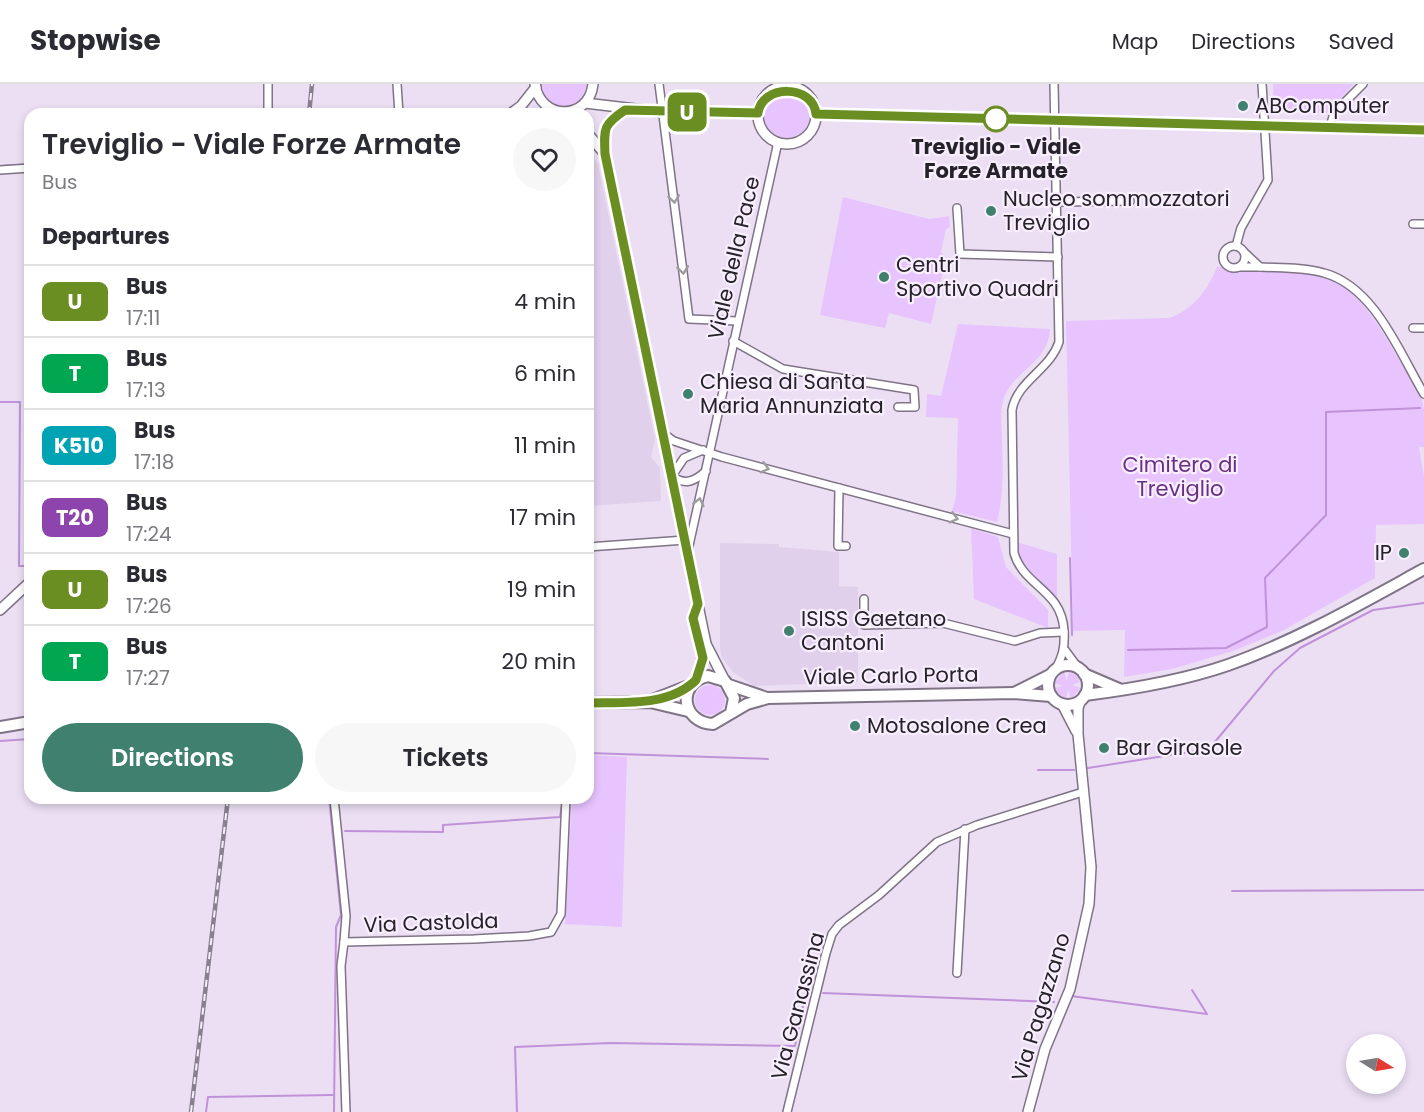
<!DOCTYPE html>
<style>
body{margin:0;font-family:Poppins,sans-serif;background:#f7f7f7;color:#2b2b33;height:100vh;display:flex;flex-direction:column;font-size:22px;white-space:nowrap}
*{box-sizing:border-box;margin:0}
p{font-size:20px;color:#7c7c81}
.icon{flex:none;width:33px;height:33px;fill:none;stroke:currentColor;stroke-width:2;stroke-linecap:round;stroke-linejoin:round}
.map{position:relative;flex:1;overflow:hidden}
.sheet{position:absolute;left:24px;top:24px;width:570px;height:696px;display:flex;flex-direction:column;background:#fff;border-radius:18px;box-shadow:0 3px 9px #0003}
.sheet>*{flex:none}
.badge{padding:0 12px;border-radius:9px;font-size:21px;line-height:39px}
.needle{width:39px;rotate:101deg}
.fabs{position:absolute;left:1346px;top:950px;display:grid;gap:12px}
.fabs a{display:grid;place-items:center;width:60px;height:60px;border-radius:50%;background:#fff;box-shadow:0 3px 9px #0003;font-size:30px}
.map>.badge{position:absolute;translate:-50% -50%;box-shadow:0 0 0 3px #fff}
h2{padding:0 18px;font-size:22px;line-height:54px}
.round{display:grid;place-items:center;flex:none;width:63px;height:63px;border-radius:32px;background:#f7f7f7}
.overview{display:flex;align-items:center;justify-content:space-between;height:102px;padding:0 18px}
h1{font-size:28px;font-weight:600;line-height:45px}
.cta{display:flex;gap:12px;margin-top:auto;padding:12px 18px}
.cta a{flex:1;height:69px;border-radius:36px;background:#40806f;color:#fff;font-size:24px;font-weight:600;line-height:69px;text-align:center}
.cta a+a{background:#f7f7f7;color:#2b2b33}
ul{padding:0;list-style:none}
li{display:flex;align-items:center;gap:18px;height:72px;padding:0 18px;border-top:2px solid #e1e1e2}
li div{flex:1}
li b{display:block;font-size:22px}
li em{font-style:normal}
li .badge{min-width:66px;font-weight:700;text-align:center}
header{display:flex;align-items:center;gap:36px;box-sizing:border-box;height:84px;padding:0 30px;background:#fff;border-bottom:2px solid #e1e1e2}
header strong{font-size:28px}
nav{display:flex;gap:33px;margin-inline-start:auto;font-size:21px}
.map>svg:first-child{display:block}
.built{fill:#e1d0eb}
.green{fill:#e8c4fe}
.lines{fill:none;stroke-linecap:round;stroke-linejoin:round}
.stream{stroke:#bf92d9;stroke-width:2}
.street-casing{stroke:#7f7386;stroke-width:10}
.secondary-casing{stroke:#7f7386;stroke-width:12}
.primary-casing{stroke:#7f7386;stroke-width:14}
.street{stroke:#fff;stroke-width:7}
.secondary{stroke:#fff;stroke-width:9}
.primary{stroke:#fff;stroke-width:10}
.rail-casing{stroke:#88808e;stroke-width:4.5}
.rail{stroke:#f8eefe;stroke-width:2;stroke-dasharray:7;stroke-linecap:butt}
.oneway{stroke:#9d9c9f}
.line-casing{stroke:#fff;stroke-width:14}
.line{stroke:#6b8e23;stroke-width:9}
.poi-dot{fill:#40806f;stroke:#f8eefe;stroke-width:2}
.stop-dot{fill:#fff;stroke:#6b8e23;stroke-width:3}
.labels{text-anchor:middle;stroke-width:4.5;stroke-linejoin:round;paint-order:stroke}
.poi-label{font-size:21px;fill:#262229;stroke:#f8eefe;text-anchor:start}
.stop-label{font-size:21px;font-weight:bold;fill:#262229;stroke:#f8eefe}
.street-label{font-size:21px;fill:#262229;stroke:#f8eefe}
.park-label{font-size:21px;fill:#683084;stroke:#f8eefe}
</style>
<header>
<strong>Stopwise</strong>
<nav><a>Map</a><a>Directions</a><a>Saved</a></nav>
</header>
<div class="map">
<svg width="1424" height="1028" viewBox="0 0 1424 1028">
<rect width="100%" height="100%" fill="#ecdff4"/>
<g class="built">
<path d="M588,66L598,80L655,355L651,373L660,384L661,417L588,422Z"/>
<path d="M720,459L779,460V463L839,468V502L858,503V598L754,602L733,588L722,574L720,565Z"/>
</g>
<g class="green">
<path d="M541,0H587V2L579,18L562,23L546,15Z"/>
<path d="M1273,0H1354L1327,29L1274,27Z"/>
<circle cx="786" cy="30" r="24"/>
<path d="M843,113L929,135L949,132L950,143L946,145L941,168L946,173L931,240L889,229L885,244L820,231Z"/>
<path d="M1217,183C1247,185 1306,183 1331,194C1367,209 1399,278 1421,312L1424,326V363H1419L1424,393V440L1376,441L1375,494L1284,546L1233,567L1172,585L1124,593L1125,546L1073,547L1066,237L1169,234C1194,225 1207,207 1217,183Z"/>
<path d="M958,240L1050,245C1048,281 1012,286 1003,317C1000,328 1002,342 1002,354C1003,382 1004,411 997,438L952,427L956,413L958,334L926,333L927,310L941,312Z"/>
<path d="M971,444L998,453L1006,483L1048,526V544L974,515Z"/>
<path d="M1020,459L1057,470V514C1042,500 1014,484 1017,461Z"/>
<path d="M1064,588L1067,597L1069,588L1076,591L1080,598L1072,601L1081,604L1071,615L1068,605L1066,615L1058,612L1054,604L1063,602L1054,599Z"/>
<circle cx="710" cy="616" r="15"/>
<path d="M588,671L627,673L622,843L565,840L572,714H588Z"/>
</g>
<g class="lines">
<g class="stream">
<path d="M0,82L30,80"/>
<path d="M0,318H20L19,482H24"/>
<path d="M1070,474L1072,551"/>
<path d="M1128,566L1226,564L1267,543L1265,494L1326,431V328L1420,324"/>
<path d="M0,657L30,655"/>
<path d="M588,669L768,675"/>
<path d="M1088,684L1209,665L1274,587L1300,564L1373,526L1424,519"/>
<path d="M1038,686H1074"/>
<path d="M329,714L341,831L336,843L334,1028"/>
<path d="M345,747L443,748V741L560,733L563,715"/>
<path d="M1232,807L1424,806"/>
<path d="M823,909L1054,918"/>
<path d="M1071,912L1207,930L1192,906"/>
<path d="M206,1028L208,1013L333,1011"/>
<path d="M517,1028L515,963L610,959L795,962L806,907H809"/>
</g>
<g class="street-casing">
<g id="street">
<path d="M397,0L399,30"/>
<path d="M659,0L689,235L737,237"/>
<path d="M1054,0L1059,258C1050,286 1017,297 1012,326L1014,469C1024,503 1061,505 1064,546C1065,562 1063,572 1055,586"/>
<path d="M786,2L787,0"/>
<path d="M268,30V0"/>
<path d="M1330,43L1334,29L1363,0"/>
<path d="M0,86L30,84"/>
<path d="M1057,118L1130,117"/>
<path d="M957,124L960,170L1058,173"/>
<path d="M1413,140H1424"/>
<path d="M1236,162L1241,144L1268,96L1262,0"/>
<circle cx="1234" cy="173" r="11"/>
<path d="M1239,183H1260L1245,169"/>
<path d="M1260,183C1281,184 1304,183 1324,189C1375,203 1399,268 1424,310"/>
<path d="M1413,244H1424"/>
<path d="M733,257L783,285L914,306L915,323H898"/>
<path d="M664,350L674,357L722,373L1013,450"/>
<path d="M703,366L684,374L672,392C685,402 695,397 706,387"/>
<path d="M839,404L838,462H846"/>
<path d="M588,463L685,456"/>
<path d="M688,466L778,58"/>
<path d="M864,515V541L943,539L1015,557L1040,549L1064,548"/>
<path d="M1065,566L1079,585"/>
<path d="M334,714L346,832L344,858"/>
<path d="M957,889L965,745"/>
<path d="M346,1028L341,882L344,858L474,855L529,852L551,848L561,830L566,714"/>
<path d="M787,1028L826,869L832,850L839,841L879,811L937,758L977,741L1083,708"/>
</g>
</g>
<g class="secondary-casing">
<g id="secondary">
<path d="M535,0C540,37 589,37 593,0"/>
<circle cx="787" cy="31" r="29"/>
<path d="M585,19L661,28L758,29"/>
<path d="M510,30L521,22L536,3"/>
<path d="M816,30L1424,46"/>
<path d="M588,50L605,70L706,560L725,597"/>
<path d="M605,68C604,43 604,40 625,26"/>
<path d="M0,526L30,498"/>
<path d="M696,596L706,560"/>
<path d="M1062,620L1076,647"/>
<path d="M1028,1028L1045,965L1070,905L1089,820L1091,783L1078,650V624L1081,616"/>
</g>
</g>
<g class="primary-casing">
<g id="primary">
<circle cx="1068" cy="601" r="20"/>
<path d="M1084,590L1119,605"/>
<path d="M729,601L767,614"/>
<path d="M1014,609L1050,591"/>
<path d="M1085,611C1133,605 1182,597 1228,581C1296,557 1360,520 1424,485"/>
<path d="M650,617L691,601"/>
<path d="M588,619L650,618L688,627"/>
<path d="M731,629L734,614L725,597L708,592C676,599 682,639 713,640L747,620L768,614L1014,609L1051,612"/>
<path d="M0,643L30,638"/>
</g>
</g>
<use href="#street" class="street"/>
<use href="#secondary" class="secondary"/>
<use href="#primary" class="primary"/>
<g class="rail-casing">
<g id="rail">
<path d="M309,30L312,0"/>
<path d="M191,1028L228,714"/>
</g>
</g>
<use href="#rail" class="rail"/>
</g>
<defs><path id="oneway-chevron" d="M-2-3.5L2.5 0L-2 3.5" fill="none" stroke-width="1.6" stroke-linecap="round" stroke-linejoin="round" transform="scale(1.5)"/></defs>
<g class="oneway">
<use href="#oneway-chevron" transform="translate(674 115) rotate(82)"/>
<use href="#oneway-chevron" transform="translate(683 186) rotate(83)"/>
<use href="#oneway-chevron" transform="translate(765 384) rotate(15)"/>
<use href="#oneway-chevron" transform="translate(699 418) rotate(-77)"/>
<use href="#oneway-chevron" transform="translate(954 434) rotate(15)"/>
</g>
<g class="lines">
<g class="line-casing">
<path id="line" d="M588,619C623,618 669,623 696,596L703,574L693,534L698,520L605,70C604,44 603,41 625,26L758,29C762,0 813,0 816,30L1424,46"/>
</g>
<use href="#line" class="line"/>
</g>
<g class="poi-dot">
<circle cx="1243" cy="22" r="6"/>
<circle cx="991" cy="127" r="6"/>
<circle cx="884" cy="193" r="6"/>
<circle cx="688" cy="310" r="6"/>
<circle cx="1404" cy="469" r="6"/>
<circle cx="789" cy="547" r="6"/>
<circle cx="855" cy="642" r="6"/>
<circle cx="1104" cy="664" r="6"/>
</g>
<circle class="stop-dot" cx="996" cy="35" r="12"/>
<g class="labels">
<g class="poi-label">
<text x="1255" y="29">ABComputer</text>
<text x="1003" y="122">Nucleo sommozzatori<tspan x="1003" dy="24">Treviglio</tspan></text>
<text x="896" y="188">Centri<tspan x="896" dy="24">Sportivo Quadri</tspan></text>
<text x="700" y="305">Chiesa di Santa<tspan x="700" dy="24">Maria Annunziata</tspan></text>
<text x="1392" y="476" text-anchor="end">IP</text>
<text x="801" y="542">ISISS Gaetano<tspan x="801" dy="24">Cantoni</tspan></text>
<text x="867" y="649">Motosalone Crea</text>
<text x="1116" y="671">Bar Girasole</text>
</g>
<g class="stop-label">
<text x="996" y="70">Treviglio - Viale<tspan x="996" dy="24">Forze Armate</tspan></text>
</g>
<g class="street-label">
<text transform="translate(734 174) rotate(-77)" y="7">Viale della Pace</text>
<text transform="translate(891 592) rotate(-1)" y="7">Viale Carlo Porta</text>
<text transform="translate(431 839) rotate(-2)" y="7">Via Castolda</text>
<text transform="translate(798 922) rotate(-75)" y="7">Via Ganassina</text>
<text transform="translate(1041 923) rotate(-73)" y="7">Via Pagazzano</text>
</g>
<g class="park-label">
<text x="1180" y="388">Cimitero di<tspan x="1180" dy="24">Treviglio</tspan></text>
</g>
</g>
</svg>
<div class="fabs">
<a><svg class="needle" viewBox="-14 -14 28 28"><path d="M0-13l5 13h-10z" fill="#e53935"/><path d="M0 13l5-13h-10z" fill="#7c7c81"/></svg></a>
</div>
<b class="badge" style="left:687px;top:28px;background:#6b8e23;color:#fff">U</b>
<section class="sheet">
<div class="overview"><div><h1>Treviglio - Viale Forze Armate</h1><p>Bus</p></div><a class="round"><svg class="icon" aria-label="heart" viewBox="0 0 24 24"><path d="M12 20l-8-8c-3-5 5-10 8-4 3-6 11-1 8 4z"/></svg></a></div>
<h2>Departures</h2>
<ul>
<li><span class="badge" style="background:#6b8e23;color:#fff">U</span><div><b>Bus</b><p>17:11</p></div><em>4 min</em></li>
<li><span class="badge" style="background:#00a651;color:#fff">T</span><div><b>Bus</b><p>17:13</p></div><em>6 min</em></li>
<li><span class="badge" style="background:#00a3b4;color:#fff">K510</span><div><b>Bus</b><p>17:18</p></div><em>11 min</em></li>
<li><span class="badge" style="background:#8e44ad;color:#fff">T20</span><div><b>Bus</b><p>17:24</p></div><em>17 min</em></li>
<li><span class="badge" style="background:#6b8e23;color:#fff">U</span><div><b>Bus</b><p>17:26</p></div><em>19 min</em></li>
<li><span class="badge" style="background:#00a651;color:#fff">T</span><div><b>Bus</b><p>17:27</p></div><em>20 min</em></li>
</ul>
<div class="cta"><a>Directions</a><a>Tickets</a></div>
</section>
</div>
